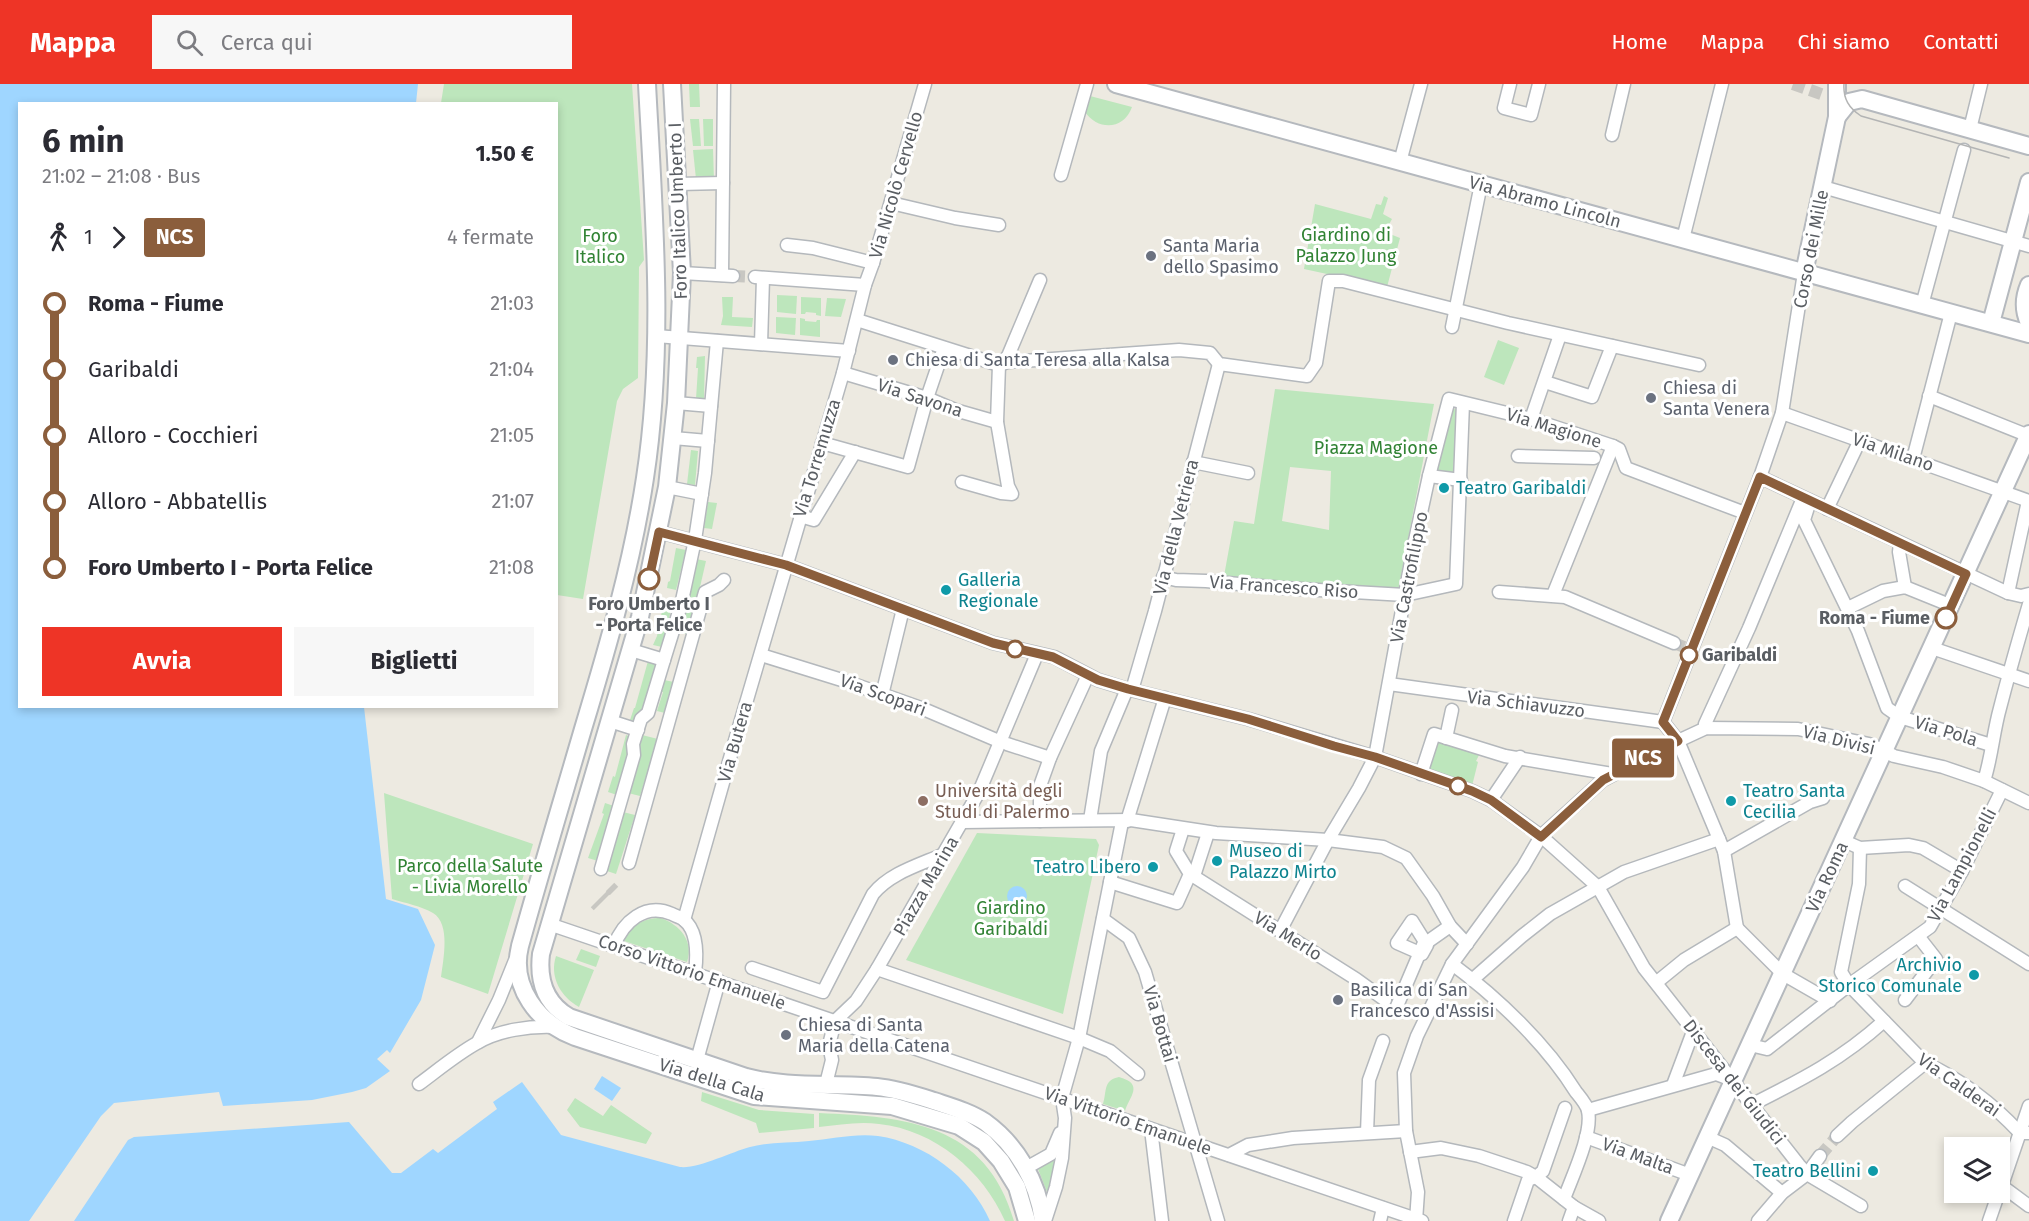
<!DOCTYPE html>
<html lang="it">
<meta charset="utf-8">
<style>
body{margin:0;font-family:"Fira Sans",sans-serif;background:#f7f7f7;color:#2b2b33;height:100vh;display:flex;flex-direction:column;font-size:22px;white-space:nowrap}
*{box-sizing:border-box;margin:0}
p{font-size:20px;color:#7c7c81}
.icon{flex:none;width:33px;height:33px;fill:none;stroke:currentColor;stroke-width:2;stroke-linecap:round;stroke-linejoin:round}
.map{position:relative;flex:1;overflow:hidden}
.sheet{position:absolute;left:18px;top:18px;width:540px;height:606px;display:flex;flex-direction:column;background:#fff;border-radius:0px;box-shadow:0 3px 9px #0003}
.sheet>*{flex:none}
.badge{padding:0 12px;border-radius:4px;font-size:21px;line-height:39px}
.controls{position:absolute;left:1944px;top:1053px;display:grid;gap:12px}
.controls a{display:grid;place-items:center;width:66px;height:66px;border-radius:0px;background:#fff;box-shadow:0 3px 9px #0003;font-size:30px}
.map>.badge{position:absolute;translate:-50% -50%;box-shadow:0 0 0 3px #fff}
.legs{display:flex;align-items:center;gap:9px;height:66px;padding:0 24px;font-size:20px}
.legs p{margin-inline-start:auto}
.summary{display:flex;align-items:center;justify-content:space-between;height:102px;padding:0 24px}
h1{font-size:33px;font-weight:700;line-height:45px}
.action{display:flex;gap:12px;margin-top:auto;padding:12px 24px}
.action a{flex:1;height:69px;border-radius:0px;background:#ee3426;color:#fff;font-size:24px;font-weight:700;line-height:69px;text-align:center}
.action a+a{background:#f7f7f7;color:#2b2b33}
ul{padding:0 24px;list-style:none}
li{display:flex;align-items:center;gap:21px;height:66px;font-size:22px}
li i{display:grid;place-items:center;width:9px;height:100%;margin:0 8px;background:currentColor}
li i::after{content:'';width:15px;height:15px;margin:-8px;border:4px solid;border-radius:50%;background:#fff}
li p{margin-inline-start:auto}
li:first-child i{background:linear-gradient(#0000 50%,currentColor 0)}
li:last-child i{background:linear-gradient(currentColor 50%,#0000 0)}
header{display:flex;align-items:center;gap:36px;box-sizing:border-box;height:84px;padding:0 30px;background:#ee3426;color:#fff}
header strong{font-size:28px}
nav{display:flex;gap:33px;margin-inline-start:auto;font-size:21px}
.search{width:420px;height:54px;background:#f7f7f7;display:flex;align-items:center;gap:15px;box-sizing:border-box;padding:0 21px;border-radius:0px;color:#7c7c81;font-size:22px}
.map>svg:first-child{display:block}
.green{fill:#bde6bc;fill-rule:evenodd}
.water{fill:#9fd6ff}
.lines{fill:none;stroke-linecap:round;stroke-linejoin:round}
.street-tunnel{stroke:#c8c7c2;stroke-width:12;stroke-dasharray:12 6;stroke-linecap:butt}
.street-casing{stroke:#b4b8bc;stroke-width:15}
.secondary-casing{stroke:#b5b9be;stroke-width:20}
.street{stroke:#fff;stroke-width:12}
.secondary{stroke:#fff;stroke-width:16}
.tram{stroke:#b3b4b4;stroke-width:1.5}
.line-1-casing{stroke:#fff;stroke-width:14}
.line-1{stroke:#8b5e3c;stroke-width:9}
.worship-dot{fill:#6b7280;stroke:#fff;stroke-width:2}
.culture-dot{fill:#0f9aa8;stroke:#fff;stroke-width:2}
.stop-1-dot{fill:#fff;stroke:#8b5e3c;stroke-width:3}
.education-dot{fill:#8d6e63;stroke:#fff;stroke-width:2}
.labels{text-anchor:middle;stroke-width:6;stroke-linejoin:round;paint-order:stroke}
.street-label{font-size:18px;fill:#5a5e63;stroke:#fff}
.park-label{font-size:18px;fill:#318334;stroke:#fff}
.worship-label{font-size:18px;fill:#5b616d;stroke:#fff;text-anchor:start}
.culture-label{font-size:18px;fill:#0d838f;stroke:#fff;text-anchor:start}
.stop-label{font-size:18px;font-weight:bold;fill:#5a5e63;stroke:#fff}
.education-label{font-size:18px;fill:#785e54;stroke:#fff;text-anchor:start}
</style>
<header>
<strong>Mappa</strong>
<div class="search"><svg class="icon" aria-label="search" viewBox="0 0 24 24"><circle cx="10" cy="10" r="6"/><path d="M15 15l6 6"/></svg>Cerca qui</div>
<nav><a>Home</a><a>Mappa</a><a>Chi siamo</a><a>Contatti</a></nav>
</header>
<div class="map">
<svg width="2029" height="1137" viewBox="0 0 2029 1137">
<rect width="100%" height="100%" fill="#edeae1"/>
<g class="green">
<path d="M444,0H632L644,176L639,183L638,294L623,305L617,317L583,515L557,511L556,20L441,19Z"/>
<path d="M689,0H699L700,23H690Z"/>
<path d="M1090,12L1132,23C1124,46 1098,47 1085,28Z"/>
<path d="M690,35H699L701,62H693Z"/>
<path d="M703,35H713V62H704Z"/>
<path d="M713,65L714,96L696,95L693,66Z"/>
<path d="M1384,112L1388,114L1383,130L1392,135L1385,148L1400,154L1387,203L1304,185L1315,120L1371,135L1376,120L1381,121Z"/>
<path d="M777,211L797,212L796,230L777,228Z"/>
<path d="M722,213H733L732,233L753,234L752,243L721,241L723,232Z"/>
<path d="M801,213L821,214V232L816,231V229L806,228L805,230H801Z"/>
<path d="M827,214L846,215L841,233L825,232Z"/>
<path d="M776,233L796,234L795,251L776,249Z"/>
<path d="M800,234L805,235V237L816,238L817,236H820V253L800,251Z"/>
<path d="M1498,256L1519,264L1504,301L1484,293Z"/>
<path d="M705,272L704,315H696L698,284H696L697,273Z"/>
<path d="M1275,305L1434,320L1398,507L1224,492L1234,437L1254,440ZM1290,383L1331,387L1329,446L1282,437Z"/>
<path d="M1450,324L1458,326L1453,389L1435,387Z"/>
<path d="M691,366L698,367L695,401L687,400Z"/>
<path d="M708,418L717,419L712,445L704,444Z"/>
<path d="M676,464L686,466L676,506L667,504L668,498L670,497Z"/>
<path d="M696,475L706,477L689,551L678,548Z"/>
<path d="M664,517L673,518L662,563L653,561L657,552Z"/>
<path d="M648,577L656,579L639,638L630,636L634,624H635Z"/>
<path d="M664,596L674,598L665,629L657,627L663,608H661Z"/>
<path d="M626,651L634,654L617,711L608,708L613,692L615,693Z"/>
<path d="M642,651L658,655L640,712L628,709Z"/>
<path d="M1434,651L1481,667L1476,677L1478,678L1472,702L1423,687Z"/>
<path d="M384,709L533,760L488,910L441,893C443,876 451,840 433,829C421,822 405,819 392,815Z"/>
<path d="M605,719L614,722L598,777L588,774L604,730L602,729Z"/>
<path d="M623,728L635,731L616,790L607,787Z"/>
<path d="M977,749L1096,755L1099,761L1063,930L906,876Z"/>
<path d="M661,834C680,841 694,857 687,878L624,857C630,841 644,834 661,834Z"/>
<path d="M581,865L600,872L596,883L576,876Z"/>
<path d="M556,872L594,886L579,923C561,913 549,893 556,872Z"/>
<path d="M1119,993C1145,1000 1129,1013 1125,1027L1103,1020C1107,1007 1103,996 1119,993Z"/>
<path d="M702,1008L759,1026L814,1030V1044L759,1049L756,1039L701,1017Z"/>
<path d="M575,1014L603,1032L611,1021L652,1049L646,1060L580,1043L567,1026Z"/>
<path d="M819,1029C906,1033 986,1039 1014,1137H1005C983,1087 935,1046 879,1040C859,1037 839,1041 819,1043Z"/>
<path d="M1059,1073L1050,1107L1047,1108L1038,1085Z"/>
</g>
<g class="water">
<path d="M0,0H418L416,19L20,20V622L364,623L386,815L418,825L435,861L421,916L390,969L387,966L377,975L390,987L366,1004L352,1008L312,1016L223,1022L219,1008L114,1019L101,1032L29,1137H0Z"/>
<circle cx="1017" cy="812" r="10"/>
<path d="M602,992L621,1004L612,1017L594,1005Z"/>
<path d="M522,998L561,1051L680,1083C698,1085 731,1068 750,1063C769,1058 790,1059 809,1057C831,1055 856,1049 878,1052C925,1059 971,1093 990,1137H74L128,1056L134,1053L349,1038L392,1089H401L433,1065L438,1069L497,1025L493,1018Z"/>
</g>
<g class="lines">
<g class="street-tunnel">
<path d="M1793,0L1824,11H1836"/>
<path d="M733,192L755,193"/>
<path d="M1674,559L1684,563"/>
<path d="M610,803L614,807"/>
<path d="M603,811L606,814"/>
<path d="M595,819L598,822"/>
<path d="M1820,1072L1837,1052"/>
</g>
<g class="street-casing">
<g id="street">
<path d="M1510,0L1504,24L1531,31L1539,0"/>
<path d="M1970,45L1981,0"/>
<path d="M1612,51L1624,0"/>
<path d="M1400,78L1421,0"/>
<path d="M1061,91L1087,0"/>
<path d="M678,100L723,99"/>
<path d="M1823,103L2029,162"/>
<path d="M891,119L955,134L999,141"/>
<path d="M1683,155L1722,0"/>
<path d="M787,161L813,164L873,179"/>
<path d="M682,189L733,192"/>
<path d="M722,191L724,0"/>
<path d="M755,193L865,201"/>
<path d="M1922,221L1964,66"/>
<path d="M857,236L999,281"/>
<path d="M1452,243L1481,100"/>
<path d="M656,252L849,267"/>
<path d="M761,260L763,194"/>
<path d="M1000,280L1008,272L1040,196"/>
<path d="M999,281L1008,278L1179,266L1210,269L1219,280L1307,292L1316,279L1329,197H1343L1508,239L1699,281"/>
<path d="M843,289L927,314L955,326L997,338"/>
<path d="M1545,298L1592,313L1612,262"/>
<path d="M1929,312L2029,352"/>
<path d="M676,319L711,322"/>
<path d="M1782,329L2029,417"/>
<path d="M1531,335L1560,251"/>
<path d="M673,354L708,357"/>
<path d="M822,359L908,383L927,314L944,264"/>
<path d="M1518,372L1594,374"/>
<path d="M1913,375L1951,229"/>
<path d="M1193,378L1248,389"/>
<path d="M1429,392L1461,396"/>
<path d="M1760,393L2008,509L2021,512L2029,510"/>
<path d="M962,398L1001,409L1012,410L1008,402L997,338L999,281"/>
<path d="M667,403L702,410"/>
<path d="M1810,417L1804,436L1858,547L1887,624L1900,633L1991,661"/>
<path d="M1827,425L1860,356"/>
<path d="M800,432L814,436L855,368"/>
<path d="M659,448L786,481L993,559L1054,573L1098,596L1127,605L1248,635L1375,673L1472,707L1491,716L1541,752L1598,803L1644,884L1799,1081L1807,1090L1861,1122"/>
<path d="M1900,459L1899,468L1905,503"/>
<path d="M1163,493L1176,496L1206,497L1284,504L1405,511L1456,500L1463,319"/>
<path d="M1499,508L1565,513L1674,559"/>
<path d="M2008,509L2028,417"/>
<path d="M1553,511L1613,362"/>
<path d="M1848,524L1883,507L1905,503L1952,522"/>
<path d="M1932,564L2029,597"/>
<path d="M631,566L664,576"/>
<path d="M761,571L845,597L921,624L1001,658"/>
<path d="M1389,600L1663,638"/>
<path d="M1132,606L1155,527L1219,280"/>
<path d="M882,611L903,525"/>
<path d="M610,637L638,646"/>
<path d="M1663,638L1760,393L1782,329L1804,189"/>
<path d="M1663,638L1678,657L1724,767L1737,844"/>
<path d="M1706,644L1705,640L1749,544L1803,414"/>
<path d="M1446,654L1452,626"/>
<path d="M1007,660L1050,674"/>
<path d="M1421,690L1434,650L1505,672L1612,690"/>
<path d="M1984,697C1992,672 1993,649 2000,624C2009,589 2019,554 2029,520"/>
<path d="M1491,716L1520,673"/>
<path d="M1090,736L1101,667L1127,605"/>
<path d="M1040,737V702L1050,674L1088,591"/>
<path d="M1127,737L1165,614"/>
<path d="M963,738L1131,736L1216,749L1328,756L1383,763L1406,774L1433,812L1450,842L1467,860"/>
<path d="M1844,757L1860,764L1909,761L1923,764L1962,787"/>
<path d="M1860,764L1859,800L1841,888L1849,901L1925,979C1960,995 1993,1020 2020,1049H2029"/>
<path d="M1724,767L1810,718L1823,714"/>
<path d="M629,779L705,508L719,501L724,496"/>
<path d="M601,785L634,671L633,660L641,635L648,629L664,576L681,521L695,456L705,389L717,257"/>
<path d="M1195,789L1207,752"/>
<path d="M1190,790L1356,895L1385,916"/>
<path d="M1110,798L1177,819L1190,790L1176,767L1183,745"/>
<path d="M1905,802L2029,880"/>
<path d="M1103,835L1129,854L1145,888L1218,1137"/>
<path d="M684,836L734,660L843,289L865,201L873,179L925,0"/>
<path d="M1412,837L1427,861L1422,870L1397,859Z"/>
<path d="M549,840L1422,1137"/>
<path d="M1737,844L1783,890L1830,917"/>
<path d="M1280,847L1328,756L1359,704L1375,673L1414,461L1429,392L1449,315L1531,335L1613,362L1619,365L1626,384L1745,429"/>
<path d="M614,862C623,838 645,818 672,830C675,832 681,833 684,836C698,847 697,873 695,889"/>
<path d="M1452,880C1498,914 1546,960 1576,1008C1580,1013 1587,1021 1588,1027C1593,1049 1572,1093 1564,1115"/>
<path d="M752,884L823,908L873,810C890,789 919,781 944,770"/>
<path d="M877,885L1079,954L1110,967L1138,990"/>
<path d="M1472,896L1522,852L1550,830L1624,788L1719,755"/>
<path d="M1657,898L1684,876L1737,844"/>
<path d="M1905,916L1936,875L1918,852"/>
<path d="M1397,922L1423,861L1450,842"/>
<path d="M835,937L856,917L877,885L979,708L1037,570"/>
<path d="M478,958L499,916L516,874"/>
<path d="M1750,961L1767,965L1849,901L1930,843L1962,787L2002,706"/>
<path d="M697,976L719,897"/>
<path d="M419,1000C438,986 457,970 477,959C499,946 529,942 554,943"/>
<path d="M826,1000L832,976L829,961L835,937"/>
<path d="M1673,1001L1694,945"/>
<path d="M1753,1020C1803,995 1842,975 1884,937"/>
<path d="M1588,1026L1716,990L1732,996"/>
<path d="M1151,1045L1162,1137"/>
<path d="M1367,1049L1369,996L1383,957"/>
<path d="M1837,1052L1852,1038L1925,979"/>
<path d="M1586,1053L1690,1091"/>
<path d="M1707,1053L1725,1061L1782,1109"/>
<path d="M1410,1068L1441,1064L1479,1072L1527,1088L1536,1093L1574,1123L1599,1137"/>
<path d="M1229,1071L1248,1061L1293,1054L1406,1047"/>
<path d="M1026,1084L1051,1070L1060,1049"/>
<path d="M2002,1102L2029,1122"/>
<path d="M2000,1107L2029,1022"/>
<path d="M1045,1137L1056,1103L1062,1074L1065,1034L1062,1014L1079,954L1122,738"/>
<path d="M1380,1137L1383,1124"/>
<path d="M1416,1137L1418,1108L1406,1047L1404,989L1417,952L1452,880L1523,783L1541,752L1603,696L1678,657L1706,644L1798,645L1869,660L1894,672L1943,683L1984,697L2029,719"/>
<path d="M1514,1137L1528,1096L1536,1093L1543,1087L1565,1024"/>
<path d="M1569,1137L1574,1123"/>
<path d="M1758,1137L1782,1109L1807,1090L1820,1072"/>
<path d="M1989,1137L1999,1108"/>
</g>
</g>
<g class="secondary-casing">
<g id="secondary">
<path d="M647,0C654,131 665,263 645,394C632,480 608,562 583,645C562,717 540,790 520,862C510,903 538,939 575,953L754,1012L892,1022L959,1042L984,1058L1001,1077L1017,1103L1027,1137"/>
<path d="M672,0L682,189L676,319L667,403L640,533L541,870C538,896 545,919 569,933L746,993C787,1004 834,999 877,1003C897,1005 915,1011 934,1017C952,1023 970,1028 985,1038C1017,1061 1038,1098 1043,1137"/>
<path d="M1116,0L2029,250"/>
<path d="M1837,33L1849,18L1862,15L2029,62"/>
<path d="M1804,189L1837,33V0"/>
<path d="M2029,201C2023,215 2023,226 2029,239"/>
<path d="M1991,239L2029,98"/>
<path d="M1669,1137L2029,350"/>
</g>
</g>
<use href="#street" class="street"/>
<use href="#secondary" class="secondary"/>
<path class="tram" d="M1844,0C1843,15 1849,24 1861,32L2009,74"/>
</g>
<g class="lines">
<g class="line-1-casing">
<path id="line-1" d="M649,495L659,448L786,481L993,559L1053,573L1098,596L1128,605L1248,635L1334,662L1375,673L1472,707L1491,716L1541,753L1603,696L1678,657L1663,638L1760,393L1966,490L1946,534"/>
</g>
<use href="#line-1" class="line-1"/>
</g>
<g class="worship-dot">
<circle cx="1151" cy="172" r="6"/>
<circle cx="893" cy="276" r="6"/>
<circle cx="1651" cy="314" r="6"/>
<circle cx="1338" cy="916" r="6"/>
<circle cx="786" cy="951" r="6"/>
</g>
<g class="culture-dot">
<circle cx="1444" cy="404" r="6"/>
<circle cx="946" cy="506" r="6"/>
<circle cx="1731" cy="717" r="6"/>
<circle cx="1217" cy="777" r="6"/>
<circle cx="1153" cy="783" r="6"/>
<circle cx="1974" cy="891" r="6"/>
<circle cx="1873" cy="1087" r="6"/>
</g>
<g class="stop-1-dot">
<circle cx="649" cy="495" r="10"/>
<circle cx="1946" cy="534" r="10"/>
<circle cx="1015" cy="565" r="8"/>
<circle cx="1689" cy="571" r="8"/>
<circle cx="1458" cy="702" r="8"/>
</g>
<circle class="education-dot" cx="923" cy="717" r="6"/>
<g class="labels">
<g class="street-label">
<text transform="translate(896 101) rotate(-74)" y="6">Via Nicolò Cervello</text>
<text transform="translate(1545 118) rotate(15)" y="6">Via Abramo Lincoln</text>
<text transform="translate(678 127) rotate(-92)" y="6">Foro Italico Umberto I</text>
<text transform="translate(1811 165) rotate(-79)" y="6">Corso dei Mille</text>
<text transform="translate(920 314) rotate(18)" y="6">Via Savona</text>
<text transform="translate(1554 344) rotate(17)" y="6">Via Magione</text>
<text transform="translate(1893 368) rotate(19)" y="6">Via Milano</text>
<text transform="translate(817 374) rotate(-73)" y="6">Via Torremuzza</text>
<text transform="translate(1176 443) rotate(-76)" y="6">Via della Vetriera</text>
<text transform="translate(1409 493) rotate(-79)" y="6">Via Castrofilippo</text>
<text transform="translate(1284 503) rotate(4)" y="6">Via Francesco Riso</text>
<text transform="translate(883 611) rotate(20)" y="6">Via Scopari</text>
<text transform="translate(1526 620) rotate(7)" y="6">Via Schiavuzzo</text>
<text transform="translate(1946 647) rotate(17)" y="6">Via Pola</text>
<text transform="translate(1839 656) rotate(14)" y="6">Via Divisi</text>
<text transform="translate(735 658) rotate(-74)" y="6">Via Butera</text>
<text transform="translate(1962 781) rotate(-62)" y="6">Via Lampionelli</text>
<text transform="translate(1827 793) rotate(-65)" y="6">Via Roma</text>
<text transform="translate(926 802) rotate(-60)" y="6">Piazza Marina</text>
<text transform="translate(1288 852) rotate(32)" y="6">Via Merlo</text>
<text transform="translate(692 888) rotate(19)" y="6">Corso Vittorio Emanuele</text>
<text transform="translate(1160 940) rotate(74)" y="6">Via Bottai</text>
<text transform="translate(712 996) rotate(17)" y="6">Via della Cala</text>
<text transform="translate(1734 998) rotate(52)" y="6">Discesa dei Giudici</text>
<text transform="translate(1959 1001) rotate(35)" y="6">Via Calderai</text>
<text transform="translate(1128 1037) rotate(19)" y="6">Via Vittorio Emanuele</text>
<text transform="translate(1638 1072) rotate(20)" y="6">Via Malta</text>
</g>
<g class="park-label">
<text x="1346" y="157">Giardino di<tspan x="1346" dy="21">Palazzo Jung</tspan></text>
<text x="600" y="158">Foro<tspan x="600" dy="21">Italico</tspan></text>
<text x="1376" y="370">Piazza Magione</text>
<text x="470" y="788">Parco della Salute<tspan x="470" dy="21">- Livia Morello</tspan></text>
<text x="1011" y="830">Giardino<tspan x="1011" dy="21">Garibaldi</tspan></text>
</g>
<g class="worship-label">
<text x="1163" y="168">Santa Maria<tspan x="1163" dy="21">dello Spasimo</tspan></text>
<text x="905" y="282">Chiesa di Santa Teresa alla Kalsa</text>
<text x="1663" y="310">Chiesa di<tspan x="1663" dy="21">Santa Venera</tspan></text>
<text x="1350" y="912">Basilica di San<tspan x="1350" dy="21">Francesco d'Assisi</tspan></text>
<text x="798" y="947">Chiesa di Santa<tspan x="798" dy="21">Maria della Catena</tspan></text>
</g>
<g class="culture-label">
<text x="1456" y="410">Teatro Garibaldi</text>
<text x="958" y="502">Galleria<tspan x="958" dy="21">Regionale</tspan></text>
<text x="1743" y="713">Teatro Santa<tspan x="1743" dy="21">Cecilia</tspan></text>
<text x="1229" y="773">Museo di<tspan x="1229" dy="21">Palazzo Mirto</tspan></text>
<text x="1141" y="789" text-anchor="end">Teatro Libero</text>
<text x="1962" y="887" text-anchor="end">Archivio<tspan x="1962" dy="21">Storico Comunale</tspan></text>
<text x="1861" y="1093" text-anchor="end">Teatro Bellini</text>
</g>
<g class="stop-label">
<text x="649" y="526">Foro Umberto I<tspan x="649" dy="21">- Porta Felice</tspan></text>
<text x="1930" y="540" text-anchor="end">Roma - Fiume</text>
<text x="1702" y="577" text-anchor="start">Garibaldi</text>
</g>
<g class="education-label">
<text x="935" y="713">Università degli<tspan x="935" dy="21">Studi di Palermo</tspan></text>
</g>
</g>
</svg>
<div class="controls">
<a><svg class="icon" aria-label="layers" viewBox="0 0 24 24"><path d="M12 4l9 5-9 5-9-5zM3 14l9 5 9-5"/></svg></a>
</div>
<b class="badge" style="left:1643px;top:674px;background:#8b5e3c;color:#fff">NCS</b>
<section class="sheet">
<div class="summary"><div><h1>6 min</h1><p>21:02 – 21:08 · Bus</p></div><b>1.50 €</b></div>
<div class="legs"><svg class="icon" aria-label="walk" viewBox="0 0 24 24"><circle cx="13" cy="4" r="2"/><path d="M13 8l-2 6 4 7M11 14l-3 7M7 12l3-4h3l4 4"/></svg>1<svg class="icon" aria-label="forward" viewBox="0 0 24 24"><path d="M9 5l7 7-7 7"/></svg><b class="badge" style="background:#8b5e3c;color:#fff">NCS</b><p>4 fermate</p></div>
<ul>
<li><i style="color:#8b5e3c"></i><b>Roma - Fiume</b><p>21:03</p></li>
<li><i style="color:#8b5e3c"></i><span>Garibaldi</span><p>21:04</p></li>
<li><i style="color:#8b5e3c"></i><span>Alloro - Cocchieri</span><p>21:05</p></li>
<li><i style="color:#8b5e3c"></i><span>Alloro - Abbatellis</span><p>21:07</p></li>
<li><i style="color:#8b5e3c"></i><b>Foro Umberto I - Porta Felice</b><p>21:08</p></li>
</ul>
<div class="action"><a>Avvia</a><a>Biglietti</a></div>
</section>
</div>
